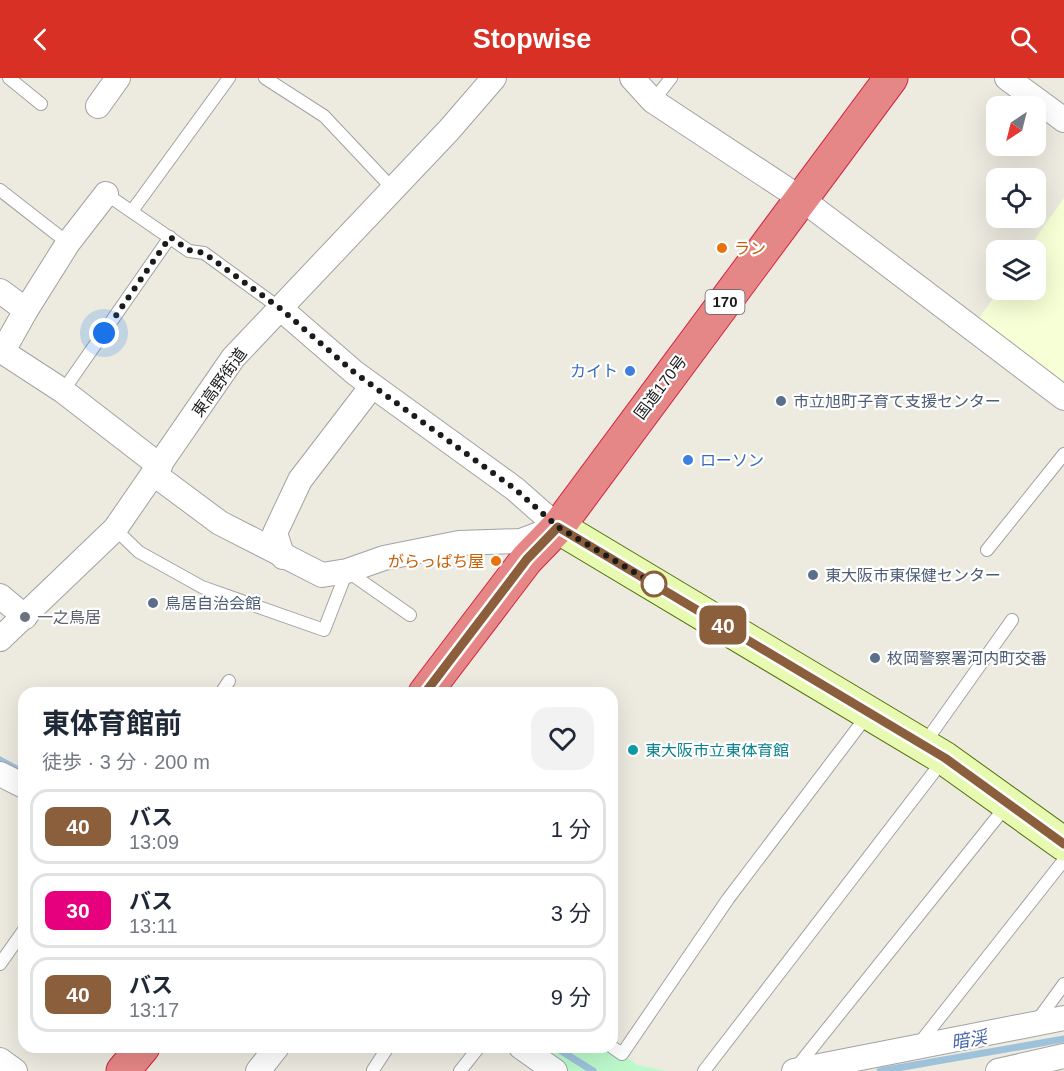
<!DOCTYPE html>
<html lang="ja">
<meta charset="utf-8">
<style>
body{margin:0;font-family:Arial,"Noto Sans JP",sans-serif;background:#f2f2f3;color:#1f2937;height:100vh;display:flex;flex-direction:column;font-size:22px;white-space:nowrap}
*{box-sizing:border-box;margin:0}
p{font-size:20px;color:#747a83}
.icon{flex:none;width:33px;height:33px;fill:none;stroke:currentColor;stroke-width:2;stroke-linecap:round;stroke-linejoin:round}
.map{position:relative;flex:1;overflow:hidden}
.panel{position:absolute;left:18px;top:609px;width:600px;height:366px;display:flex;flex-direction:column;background:#fff;border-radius:18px;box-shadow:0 6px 24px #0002}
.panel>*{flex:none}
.badge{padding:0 12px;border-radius:9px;font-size:21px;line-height:39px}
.needle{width:39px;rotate:215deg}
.fabs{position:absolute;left:986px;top:18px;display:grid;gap:12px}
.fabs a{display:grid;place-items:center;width:60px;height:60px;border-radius:12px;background:#fff;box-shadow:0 6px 24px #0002;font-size:30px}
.you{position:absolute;width:30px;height:30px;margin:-15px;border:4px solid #fff;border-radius:50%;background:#1a73e8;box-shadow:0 0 0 9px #1a73e833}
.map>.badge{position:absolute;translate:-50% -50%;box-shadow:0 0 0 3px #fff}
.round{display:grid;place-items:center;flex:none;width:63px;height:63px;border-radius:18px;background:#f2f2f3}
.summary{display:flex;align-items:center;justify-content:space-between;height:102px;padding:0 24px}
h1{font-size:28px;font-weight:700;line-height:45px}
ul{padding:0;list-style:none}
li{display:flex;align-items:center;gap:18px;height:75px;margin:0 12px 9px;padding:0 12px;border:3px solid #e0e1e3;border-radius:18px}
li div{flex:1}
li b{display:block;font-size:22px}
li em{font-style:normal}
li .badge{min-width:66px;font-weight:700;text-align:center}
header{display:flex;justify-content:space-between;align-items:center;height:78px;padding:0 24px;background:#d93025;color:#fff;font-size:27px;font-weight:700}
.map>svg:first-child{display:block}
.education{fill:#f7ffd6}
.park{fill:#bbf9cb}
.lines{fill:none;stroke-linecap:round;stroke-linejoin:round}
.stream{stroke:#9fc2db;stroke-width:7}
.lane-casing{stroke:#a2a2a2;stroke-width:14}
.street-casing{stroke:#a2a2a2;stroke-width:26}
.secondary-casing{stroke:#4f6f05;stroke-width:35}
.highway-casing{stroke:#d4233e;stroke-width:35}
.lane{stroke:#fff;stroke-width:12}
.street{stroke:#fff;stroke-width:24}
.secondary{stroke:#e8f9b1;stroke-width:33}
.highway{stroke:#e58786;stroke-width:33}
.line-casing{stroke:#fff;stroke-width:14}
.line{stroke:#8b5e3c;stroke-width:9}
.walk{stroke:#1b1b1b;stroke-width:6;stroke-dasharray:0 10.8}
.food-dot{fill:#e8710a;stroke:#fff;stroke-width:2}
.shop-dot{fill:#3f7fe0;stroke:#fff;stroke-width:2}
.service-dot{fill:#5c6f8a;stroke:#fff;stroke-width:2}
.stop-dot{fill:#fff;stroke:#8b5e3c;stroke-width:3}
.worship-dot{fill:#6b7280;stroke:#fff;stroke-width:2}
.culture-dot{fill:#0f9aa8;stroke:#fff;stroke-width:2}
.labels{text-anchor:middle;stroke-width:4.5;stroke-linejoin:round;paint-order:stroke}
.shield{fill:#fff;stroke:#5f5f5f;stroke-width:1.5}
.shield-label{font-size:15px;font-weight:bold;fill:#1b1b1b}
.food-label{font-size:16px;fill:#c56008;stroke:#fff;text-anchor:start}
.shop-label{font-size:16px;fill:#366cbe;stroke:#fff;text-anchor:end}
.street-label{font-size:16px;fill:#1b1b1b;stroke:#fff}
.service-label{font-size:16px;fill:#4e5e75;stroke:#fff;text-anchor:start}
.worship-label{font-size:16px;fill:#5b616d;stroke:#fff;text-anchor:start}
.culture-label{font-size:16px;fill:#0d838f;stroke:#fff;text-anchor:start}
.water-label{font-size:18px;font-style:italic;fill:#4866a9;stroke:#fff}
</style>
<header><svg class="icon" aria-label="back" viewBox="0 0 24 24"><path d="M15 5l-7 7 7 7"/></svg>Stopwise<svg class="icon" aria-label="search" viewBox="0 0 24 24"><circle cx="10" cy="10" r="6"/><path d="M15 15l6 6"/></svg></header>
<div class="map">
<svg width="1064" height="993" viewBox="0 0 1064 993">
<rect width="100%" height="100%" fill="#edebe0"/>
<path class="education" d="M1064,120V308L977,243L999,212H1035V172H1027Z"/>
<path class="park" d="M521,969H612L637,987L666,993H556Z"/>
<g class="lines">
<g class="stream">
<path d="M0,682L24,695"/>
<path d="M555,969L593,993"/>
<path d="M880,993L1064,961"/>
</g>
<g class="lane-casing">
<g id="lane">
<path d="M9,0L41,26"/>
<path d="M265,0L324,38L392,110"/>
<path d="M653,23L671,0"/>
<path d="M0,112L68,165"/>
<path d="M106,116L189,173L204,175L281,231"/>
<path d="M132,133L229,0"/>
<path d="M63,313L170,159"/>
<path d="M115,451L139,474L202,509L324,552L347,493L410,537"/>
<path d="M987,472L1064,376"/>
<path d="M221,615L229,603"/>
<path d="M924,666L1012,542"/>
<path d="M0,886L24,852"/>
<path d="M1037,943L1064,906"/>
<path d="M918,967L1064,782"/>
<path d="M612,969L622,976L728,821L869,635"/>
<path d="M796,990L1007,727"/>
<path d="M373,992L388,969"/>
<path d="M460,993L479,969"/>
<path d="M704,993L944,681"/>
</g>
</g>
<g class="street-casing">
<g id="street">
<path d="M632,0L653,23L803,122L1064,320"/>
<path d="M1007,0L1064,42"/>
<path d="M98,28L118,0"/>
<path d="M0,213L26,232L68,165L106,116"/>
<path d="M0,272L63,313L160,388"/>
<path d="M3,273L26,232"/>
<path d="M154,396L220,445L322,497L347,493L384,480L459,465L521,463L558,449L515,411L355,295L281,231"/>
<path d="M283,479L275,455L300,402L372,308"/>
<path d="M0,518L25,539"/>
<path d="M0,561L115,451L233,280L449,52L494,0"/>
<path d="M0,696L24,708"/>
<path d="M521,969L555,993"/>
<path d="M0,982L15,993"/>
<path d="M258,993L277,969"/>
<path d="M794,993L1064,940"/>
<path d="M998,993L1064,978"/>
</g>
</g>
<g class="secondary-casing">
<path id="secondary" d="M558,449L944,680L1064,766"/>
</g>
<g class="highway-casing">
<g id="highway">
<path d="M425,615L527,481L558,449L891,0"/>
<path d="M123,993L143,969"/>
</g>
</g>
<use href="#lane" class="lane"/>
<use href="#street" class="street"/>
<use href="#secondary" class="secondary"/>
<use href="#highway" class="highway"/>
</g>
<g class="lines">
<g class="line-casing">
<path id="line" d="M425,615L527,481L558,449L945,680L1064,766"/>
</g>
<use href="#line" class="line"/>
<path class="walk" d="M104,255L170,159L189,172L204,175L281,231L355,295L515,411L558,449L654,506"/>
</g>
<g class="food-dot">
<circle cx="722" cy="170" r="6"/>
<circle cx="496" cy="483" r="6"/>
</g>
<g class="shop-dot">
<circle cx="630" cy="293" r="6"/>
<circle cx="688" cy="382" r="6"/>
</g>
<g class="service-dot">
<circle cx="781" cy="323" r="6"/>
<circle cx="813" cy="497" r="6"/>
<circle cx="153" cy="525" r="6"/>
<circle cx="875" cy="580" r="6"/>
</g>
<circle class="stop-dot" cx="654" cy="506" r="12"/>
<circle class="worship-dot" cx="25" cy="539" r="6"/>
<circle class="culture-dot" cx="633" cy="672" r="6"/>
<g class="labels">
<rect class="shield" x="705.5" y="212" width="39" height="24" rx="4.5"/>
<g class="shield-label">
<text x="725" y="229">170</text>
</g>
<g class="food-label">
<text x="734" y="176">ラン</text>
<text x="484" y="489" text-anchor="end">がらっぱち屋</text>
</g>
<g class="shop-label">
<text x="618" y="299">カイト</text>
<text x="700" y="388" text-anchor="start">ローソン</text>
</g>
<g class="street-label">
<text transform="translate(219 304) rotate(-54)" y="6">東高野街道</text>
<text transform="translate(660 309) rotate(-53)" y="6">国道170号</text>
</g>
<g class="service-label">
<text x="793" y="329">市立旭町子育て支援センター</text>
<text x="825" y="503">東大阪市東保健センター</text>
<text x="165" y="531">鳥居自治会館</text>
<text x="887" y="586">枚岡警察署河内町交番</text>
</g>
<g class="worship-label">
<text x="37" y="545">一之鳥居</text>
</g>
<g class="culture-label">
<text x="645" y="678">東大阪市立東体育館</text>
</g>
<g class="water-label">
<text transform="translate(969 962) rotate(-10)" y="6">暗渓</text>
</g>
</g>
</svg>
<div class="fabs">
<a><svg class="needle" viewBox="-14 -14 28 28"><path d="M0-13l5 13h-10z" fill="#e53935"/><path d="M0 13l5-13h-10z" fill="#747a83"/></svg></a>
<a><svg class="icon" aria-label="locate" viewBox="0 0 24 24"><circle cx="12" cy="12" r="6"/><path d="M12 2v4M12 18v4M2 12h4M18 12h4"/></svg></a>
<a><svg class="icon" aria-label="layers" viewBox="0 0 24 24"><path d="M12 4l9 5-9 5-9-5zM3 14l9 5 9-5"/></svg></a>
</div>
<div class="you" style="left:104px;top:255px"></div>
<b class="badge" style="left:723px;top:547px;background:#8b5e3c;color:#fff">40</b>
<section class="panel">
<div class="summary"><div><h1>東体育館前</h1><p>徒歩 · 3 分 · 200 m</p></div><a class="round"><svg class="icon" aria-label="heart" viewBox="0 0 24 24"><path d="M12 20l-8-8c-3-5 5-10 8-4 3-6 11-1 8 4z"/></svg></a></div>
<ul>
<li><span class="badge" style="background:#8b5e3c;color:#fff">40</span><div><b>バス</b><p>13:09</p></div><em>1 分</em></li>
<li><span class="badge" style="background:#e6007e;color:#fff">30</span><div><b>バス</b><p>13:11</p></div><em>3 分</em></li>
<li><span class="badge" style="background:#8b5e3c;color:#fff">40</span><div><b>バス</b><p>13:17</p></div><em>9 分</em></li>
</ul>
</section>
</div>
